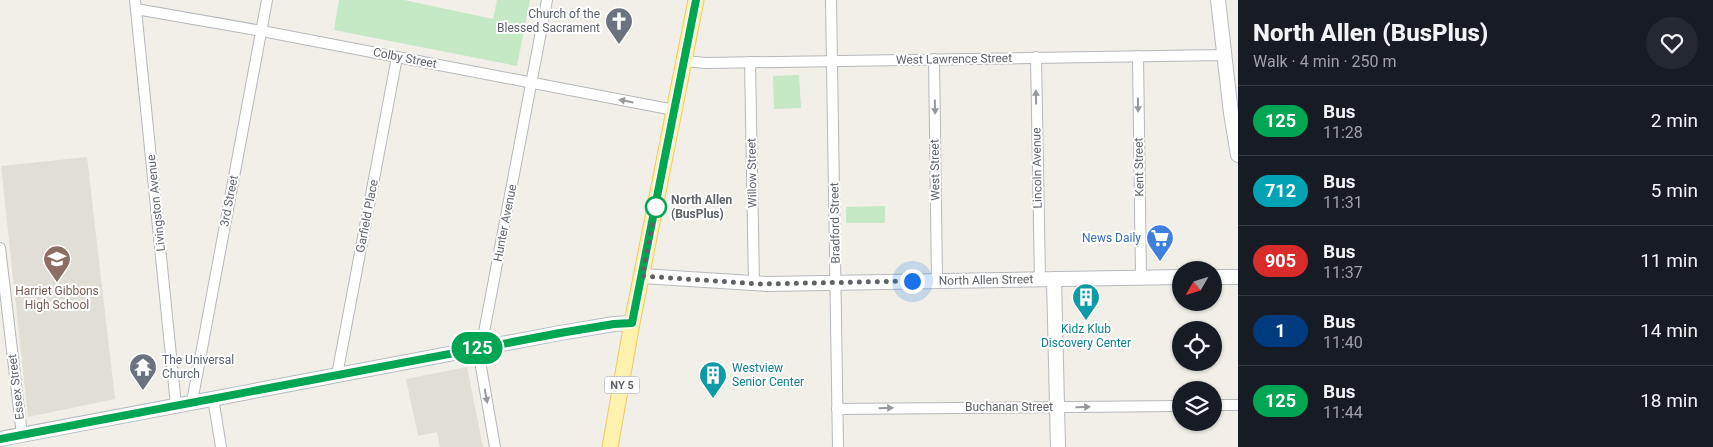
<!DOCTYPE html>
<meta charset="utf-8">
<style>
body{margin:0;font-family:Roboto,sans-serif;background:#242831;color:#f1f3f6;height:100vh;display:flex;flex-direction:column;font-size:19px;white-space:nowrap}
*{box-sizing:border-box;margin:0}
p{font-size:16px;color:#9ea1a6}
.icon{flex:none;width:28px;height:28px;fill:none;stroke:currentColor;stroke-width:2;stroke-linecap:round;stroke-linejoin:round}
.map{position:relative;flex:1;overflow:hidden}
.sheet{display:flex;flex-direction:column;background:#171b24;width:475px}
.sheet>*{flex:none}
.badge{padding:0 10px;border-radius:16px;font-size:18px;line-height:32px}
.needle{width:32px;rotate:231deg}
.tools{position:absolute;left:1172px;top:261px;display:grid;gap:10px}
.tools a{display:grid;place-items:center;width:50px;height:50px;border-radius:50%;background:#171b24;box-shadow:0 1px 4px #0004;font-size:25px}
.you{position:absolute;width:25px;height:25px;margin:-12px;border:4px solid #fff;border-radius:50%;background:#1a73e8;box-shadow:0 0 0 8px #1a73e833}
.map>.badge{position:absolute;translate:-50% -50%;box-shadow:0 0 0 2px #fff}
.round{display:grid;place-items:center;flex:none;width:52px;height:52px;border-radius:26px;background:#242831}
.head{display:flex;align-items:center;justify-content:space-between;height:85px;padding:0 15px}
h1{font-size:24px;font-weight:800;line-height:38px}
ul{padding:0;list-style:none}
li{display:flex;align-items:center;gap:15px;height:70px;padding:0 15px;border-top:1px solid #363941}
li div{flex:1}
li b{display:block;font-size:19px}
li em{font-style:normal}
li .badge{min-width:55px;font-weight:700;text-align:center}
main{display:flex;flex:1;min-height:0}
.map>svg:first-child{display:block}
.education{fill:#e1ded6}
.green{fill:#c5e8c5}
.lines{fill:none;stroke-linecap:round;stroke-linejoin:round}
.street-casing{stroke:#b5b8bc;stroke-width:12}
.secondary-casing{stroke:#b6babf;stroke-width:16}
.primary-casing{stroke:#f2c960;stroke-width:17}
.street{stroke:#fff;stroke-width:10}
.secondary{stroke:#fff;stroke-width:14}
.primary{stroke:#fff2af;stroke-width:15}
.oneway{fill:#979a9d}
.line-casing{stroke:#fff;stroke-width:11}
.line{stroke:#00a651;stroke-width:8}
.walk{stroke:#5f6368;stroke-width:5;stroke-dasharray:0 9}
.stop-dot{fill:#fff;stroke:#00a651;stroke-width:2.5}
.labels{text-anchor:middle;stroke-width:4;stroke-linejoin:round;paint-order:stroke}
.shield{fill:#fff;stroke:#8f9295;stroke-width:1}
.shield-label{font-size:11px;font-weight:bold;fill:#5f6368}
.worship-label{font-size:12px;fill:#5b616d;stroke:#fff;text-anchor:end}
.street-label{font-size:12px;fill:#5f6368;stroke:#fff}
.stop-label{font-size:12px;font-weight:bold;fill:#5f6368;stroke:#fff;text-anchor:start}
.shop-label{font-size:12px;fill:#366cbe;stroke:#fff;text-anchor:end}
.education-label{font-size:12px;fill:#785e54;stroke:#fff}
.culture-label{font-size:12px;fill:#0d838f;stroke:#fff}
</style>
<main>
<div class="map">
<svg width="1238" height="447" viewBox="0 0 1238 447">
<rect width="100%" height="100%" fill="#f1efe8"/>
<g class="education">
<path d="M87,157L115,399L28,417L1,166Z"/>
<path d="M467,367L483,447H440L437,432L418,436L406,379Z"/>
</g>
<g class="green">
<path d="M339,0H404L493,19L497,0H530L517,66L334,30Z"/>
<path d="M799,75L801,108L774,109L773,76Z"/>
<path d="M885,206V223H846V207Z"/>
</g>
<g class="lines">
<g class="street-casing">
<g id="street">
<path d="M135,0L176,405"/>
<path d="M831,0L838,447"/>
<path d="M136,9L262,31L674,110"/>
<path d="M1138,56L1141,278"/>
<path d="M1036,57L1040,280"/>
<path d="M934,59L937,281"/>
<path d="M684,61L706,63L1224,55"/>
<path d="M750,62L754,283"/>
<path d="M0,248L22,435"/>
<path d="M337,375L397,57"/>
<path d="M213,398L221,447"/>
<path d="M192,402L267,0"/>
<path d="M1214,405H1238"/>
<path d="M837,409L1181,406"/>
<path d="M495,447L481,367V348L547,0"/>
</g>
</g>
<g class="secondary-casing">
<g id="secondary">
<path d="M1218,0L1231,113L1238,155"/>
<path d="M642,276L767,284L1181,277"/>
<path d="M1214,277H1238"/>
<path d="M1054,279L1058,447"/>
<path d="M0,439L560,333L614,324L632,323"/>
</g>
</g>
<g class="primary-casing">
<path id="primary" d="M610,447L632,323L696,0"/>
</g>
<use href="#street" class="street"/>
<use href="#secondary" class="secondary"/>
<use href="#primary" class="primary"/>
</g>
<defs><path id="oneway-solid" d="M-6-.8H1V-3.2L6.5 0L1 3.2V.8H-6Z" transform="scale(1.25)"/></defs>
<g class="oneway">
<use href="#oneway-solid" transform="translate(1036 97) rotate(-91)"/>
<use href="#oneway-solid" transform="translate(626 101) rotate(-169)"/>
<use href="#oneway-solid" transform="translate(1138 105) rotate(89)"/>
<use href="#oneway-solid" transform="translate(935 107) rotate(89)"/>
<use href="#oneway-solid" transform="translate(486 396) rotate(80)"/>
<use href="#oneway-solid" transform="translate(1083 407) rotate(-1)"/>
<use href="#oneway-solid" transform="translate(886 408) rotate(-1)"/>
</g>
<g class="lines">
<g class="line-casing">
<path id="line" d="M0,439L560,333L614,324L632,323L696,0"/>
</g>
<use href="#line" class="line"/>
<path class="walk" d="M656,207L642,276L760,284L912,281"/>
</g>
<defs>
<g id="church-pin" transform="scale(1.4375)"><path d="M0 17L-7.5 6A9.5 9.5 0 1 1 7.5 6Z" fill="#6b7280" stroke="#fff"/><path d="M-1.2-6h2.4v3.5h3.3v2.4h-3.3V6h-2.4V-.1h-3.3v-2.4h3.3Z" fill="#fff"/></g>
<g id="supermarket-pin" transform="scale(1.4375)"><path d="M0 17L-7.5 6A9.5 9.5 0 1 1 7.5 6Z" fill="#3f7fe0" stroke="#fff"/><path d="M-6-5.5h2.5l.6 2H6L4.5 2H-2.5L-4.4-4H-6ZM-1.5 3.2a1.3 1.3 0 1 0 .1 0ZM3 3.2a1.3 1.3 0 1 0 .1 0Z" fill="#fff"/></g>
<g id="school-pin" transform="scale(1.4375)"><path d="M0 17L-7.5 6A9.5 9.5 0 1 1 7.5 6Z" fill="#8d6e63" stroke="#fff"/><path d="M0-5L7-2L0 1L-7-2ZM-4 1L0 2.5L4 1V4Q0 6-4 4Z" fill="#fff"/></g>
<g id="building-pin" transform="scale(1.4375)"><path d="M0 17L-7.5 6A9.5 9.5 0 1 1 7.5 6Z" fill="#0f9aa8" stroke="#fff"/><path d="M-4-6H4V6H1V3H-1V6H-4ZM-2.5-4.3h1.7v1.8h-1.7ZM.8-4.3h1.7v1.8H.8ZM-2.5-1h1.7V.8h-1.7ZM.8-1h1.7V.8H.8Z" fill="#fff"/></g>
<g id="temple-pin" transform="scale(1.4375)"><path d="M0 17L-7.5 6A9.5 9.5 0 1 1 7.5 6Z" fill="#6b7280" stroke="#fff"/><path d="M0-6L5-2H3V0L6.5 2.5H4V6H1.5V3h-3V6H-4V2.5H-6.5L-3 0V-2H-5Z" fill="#fff"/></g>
</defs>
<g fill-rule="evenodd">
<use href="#church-pin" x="619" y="21"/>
<use href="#supermarket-pin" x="1160" y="238"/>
<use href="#school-pin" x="57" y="259"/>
<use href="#building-pin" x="1086" y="297"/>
<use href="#temple-pin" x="143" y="367"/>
<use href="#building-pin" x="713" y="375"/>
</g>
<circle class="stop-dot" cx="656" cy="207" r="10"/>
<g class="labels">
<rect class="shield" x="604.5" y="376.5" width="35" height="17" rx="4"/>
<g class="shield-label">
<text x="622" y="389">NY 5</text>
</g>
<g class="worship-label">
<text x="600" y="18">Church of the<tspan x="600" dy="14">Blessed Sacrament</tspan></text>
<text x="162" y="364" text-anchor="start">The Universal<tspan x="162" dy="14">Church</tspan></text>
</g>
<g class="street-label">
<text transform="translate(405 58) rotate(11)" y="4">Colby Street</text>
<text transform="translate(954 59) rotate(-1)" y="4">West Lawrence Street</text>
<text transform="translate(1139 167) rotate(-91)" y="4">Kent Street</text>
<text transform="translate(1037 168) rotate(-91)" y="4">Lincoln Avenue</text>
<text transform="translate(935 170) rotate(-91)" y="4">West Street</text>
<text transform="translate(752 173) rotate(-91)" y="4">Willow Street</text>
<text transform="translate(229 201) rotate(-79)" y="4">3rd Street</text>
<text transform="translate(156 203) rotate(-96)" y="4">Livingston Avenue</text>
<text transform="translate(367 216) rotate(-79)" y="4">Garfield Place</text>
<text transform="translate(505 223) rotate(-79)" y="4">Hunter Avenue</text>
<text transform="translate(835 223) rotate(-91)" y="4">Bradford Street</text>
<text transform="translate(986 280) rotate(-1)" y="4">North Allen Street</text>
<text transform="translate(16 387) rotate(-97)" y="4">Essex Street</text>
<text x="1009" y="411">Buchanan Street</text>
</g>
<g class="stop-label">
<text x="671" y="204">North Allen<tspan x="671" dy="14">(BusPlus)</tspan></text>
</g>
<g class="shop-label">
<text x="1141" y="242">News Daily</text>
</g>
<g class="education-label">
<text x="57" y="295">Harriet Gibbons<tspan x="57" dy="14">High School</tspan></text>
</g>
<g class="culture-label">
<text x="1086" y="333">Kidz Klub<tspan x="1086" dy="14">Discovery Center</tspan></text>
<text x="732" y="372" text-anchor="start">Westview<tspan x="732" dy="14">Senior Center</tspan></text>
</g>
</g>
</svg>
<div class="tools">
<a><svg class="needle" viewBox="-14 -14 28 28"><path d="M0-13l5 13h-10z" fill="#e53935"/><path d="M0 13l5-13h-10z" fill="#9ea1a6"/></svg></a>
<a><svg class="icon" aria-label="locate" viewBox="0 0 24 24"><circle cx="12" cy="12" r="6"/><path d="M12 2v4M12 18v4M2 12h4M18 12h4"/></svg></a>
<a><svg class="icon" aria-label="layers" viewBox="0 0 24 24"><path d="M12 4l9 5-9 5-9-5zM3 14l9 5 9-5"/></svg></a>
</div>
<div class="you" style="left:912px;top:281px"></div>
<b class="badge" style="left:477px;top:348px;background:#00a651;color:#fff">125</b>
</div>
<section class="sheet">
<div class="head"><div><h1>North Allen (BusPlus)</h1><p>Walk · 4 min · 250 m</p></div><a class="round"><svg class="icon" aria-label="heart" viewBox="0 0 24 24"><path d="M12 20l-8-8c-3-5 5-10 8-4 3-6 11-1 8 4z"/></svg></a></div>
<ul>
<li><span class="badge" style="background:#00a651;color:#fff">125</span><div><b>Bus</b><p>11:28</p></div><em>2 min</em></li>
<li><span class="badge" style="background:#00a3b4;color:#fff">712</span><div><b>Bus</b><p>11:31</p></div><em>5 min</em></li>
<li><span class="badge" style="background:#d72c2a;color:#fff">905</span><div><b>Bus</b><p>11:37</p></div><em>11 min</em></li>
<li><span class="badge" style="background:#003b80;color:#fff">1</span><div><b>Bus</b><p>11:40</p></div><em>14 min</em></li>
<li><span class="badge" style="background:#00a651;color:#fff">125</span><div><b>Bus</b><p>11:44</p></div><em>18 min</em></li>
</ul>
</section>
</main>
